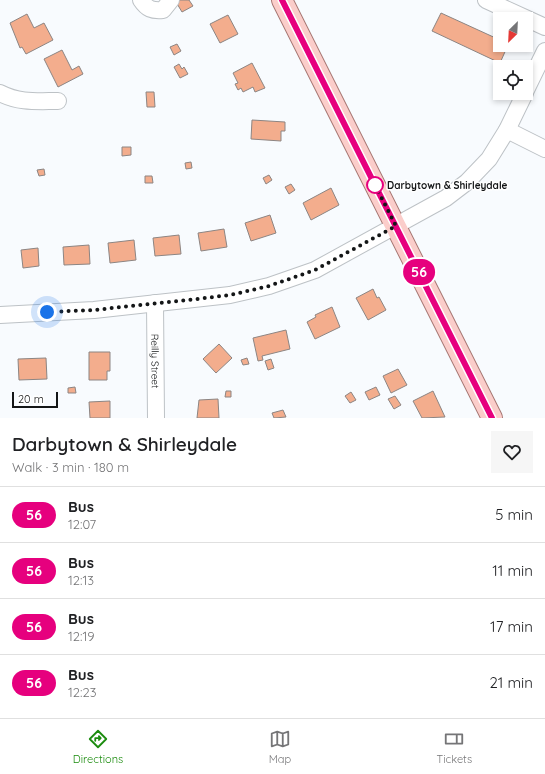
<!DOCTYPE html>
<meta charset="utf-8">
<style>
body{margin:0;font-family:Quicksand,sans-serif;background:#f6f6f6;color:#202124;height:100vh;display:flex;flex-direction:column;font-size:15px;white-space:nowrap}
*{box-sizing:border-box;margin:0}
p{font-size:13px;color:#757577}
.icon{flex:none;width:22px;height:22px;fill:none;stroke:currentColor;stroke-width:2;stroke-linecap:round;stroke-linejoin:round}
.map{position:relative;height:418px;overflow:hidden}
.details{display:flex;flex-direction:column;background:#fff;flex:1}
.details>*{flex:none}
.badge{padding:0 8px;border-radius:13px;font-size:14px;line-height:26px}
.needle{width:26px;rotate:204deg}
.tools{position:absolute;left:493px;top:12px;display:grid;gap:8px}
.tools a{display:grid;place-items:center;width:40px;height:40px;border-radius:0px;background:#fff;box-shadow:0 2px 6px #0003;font-size:20px}
.scale{position:absolute;left:12px;bottom:10px;width:46px;box-sizing:border-box;padding-left:4px;border:2px solid #141617;border-top:0;font-size:11px;line-height:14px;white-space:nowrap;color:#141617;-webkit-text-stroke:3px #fff;paint-order:stroke}
.you{position:absolute;width:20px;height:20px;margin:-10px;border:3px solid #fff;border-radius:50%;background:#1a73e8;box-shadow:0 0 0 6px #1a73e833}
.map>.badge{position:absolute;translate:-50% -50%;box-shadow:0 0 0 2px #fff}
.round{display:grid;place-items:center;flex:none;width:42px;height:42px;border-radius:0px;background:#f6f6f6}
.overview{display:flex;align-items:center;justify-content:space-between;height:68px;padding:0 12px}
h1{font-size:19px;font-weight:600;line-height:30px}
ul{padding:0;list-style:none}
li{display:flex;align-items:center;gap:12px;height:56px;padding:0 12px;border-top:1px solid #e0e0e0}
li div{flex:1}
li b{display:block;font-size:15px}
li em{font-style:normal}
li .badge{min-width:44px;font-weight:700;text-align:center}
.tab-bar{display:flex;justify-content:space-around;align-items:center;height:56px;border-top:1px solid #e0e0e0;background:#fff;font-size:11px;color:#757577}
.tab-bar a{display:grid;justify-items:center;gap:2px}
.tab-bar .active{color:#1c8c0f}
.map>svg:first-child{display:block}
.building{fill:#f3ad8d;stroke:#8c8583}
.lines{fill:none;stroke-linecap:round;stroke-linejoin:round}
.minor-casing{stroke:#bdc2c6;stroke-width:18}
.major-casing{stroke:#a87874;stroke-width:22}
.minor{stroke:#fff;stroke-width:16}
.major{stroke:#fbcdca;stroke-width:20}
.line-casing{stroke:#fff;stroke-width:9}
.line{stroke:#e6007e;stroke-width:6}
.walk{stroke:#141617;stroke-width:4;stroke-dasharray:0 7.2}
.stop-dot{fill:#fff;stroke:#e6007e;stroke-width:2}
.labels{text-anchor:middle;stroke-width:3;stroke-linejoin:round;paint-order:stroke}
.stop-label{font-size:10px;font-weight:bold;fill:#141617;stroke:#fff;text-anchor:start}
.street-label{font-size:10px;fill:#141617;stroke:#fff}
</style>
<div class="map">
<svg width="545" height="418" viewBox="0 0 545 418">
<rect width="100%" height="100%" fill="#f8fbfe"/>
<g class="building">
<path d="M179,0H189L193,6L182,12L176,2Z"/>
<path d="M441,13L500,40V45H508L500,63L432,31Z"/>
<path d="M27,14L34,28L44,23L53,40L26,54L22,47L20,48L10,23Z"/>
<path d="M228,15L238,34L220,43L210,24Z"/>
<path d="M177,44L181,51L174,55L170,47Z"/>
<path d="M62,50L72,70L79,66L83,74L58,87L44,59Z"/>
<path d="M252,63L265,88L255,92L253,87L243,92L241,88L238,90L235,84L238,83L233,73Z"/>
<path d="M179,64L182,69L184,67L188,74L180,78L174,67Z"/>
<path d="M146,92H154L155,107H147Z"/>
<path d="M252,120L285,122V131H281V141L251,139Z"/>
<path d="M122,147H131V155L122,156Z"/>
<path d="M191,162L192,168L186,169L185,163Z"/>
<path d="M44,169L45,175L39,176L37,170Z"/>
<path d="M269,175L272,180L266,184L263,178Z"/>
<path d="M145,176H152L153,183H145Z"/>
<path d="M291,184L295,190L289,194L285,187Z"/>
<path d="M331,188L339,205L311,220L303,203Z"/>
<path d="M270,215L276,233L251,241L245,223Z"/>
<path d="M224,229L227,247L201,251L198,233Z"/>
<path d="M179,235L181,254L155,256L153,238Z"/>
<path d="M134,240L136,260L110,263L108,243Z"/>
<path d="M89,245L90,264L64,265L63,247Z"/>
<path d="M38,248L39,266L23,268L21,250Z"/>
<path d="M373,289L377,298L379,297L386,310L368,320L356,298Z"/>
<path d="M332,307L340,327L315,339L307,322L316,317L315,315Z"/>
<path d="M286,330L290,349L262,356L263,360L258,361L253,338Z"/>
<path d="M219,344L232,358L216,373L203,359Z"/>
<path d="M89,352H110V371H107V380H89Z"/>
<path d="M46,358L47,379L19,380L18,359Z"/>
<path d="M247,358L249,364L243,365L241,360Z"/>
<path d="M271,359L274,368L268,370L265,361Z"/>
<path d="M398,369L407,385L391,393L383,376Z"/>
<path d="M75,387L76,393H68V388Z"/>
<path d="M376,387L380,395L369,400L365,392Z"/>
<path d="M226,391H231V397H225Z"/>
<path d="M433,391L445,417L422,418L413,401Z"/>
<path d="M351,392L356,400L350,403L345,396Z"/>
<path d="M395,396L401,405L394,409L388,399Z"/>
<path d="M218,399L219,418H197L199,400Z"/>
<path d="M110,401V418H90L89,402Z"/>
<path d="M283,410L286,417L274,418L272,413Z"/>
</g>
<g class="lines">
<g class="minor-casing">
<g id="minor">
<path d="M141,0C147,9 152,11 163,10L171,0"/>
<path d="M486,0L545,27"/>
<path d="M526,90L545,51"/>
<path d="M0,93C19,103 37,101 58,101"/>
<path d="M507,130L545,149"/>
<path id="s1" d="M155,303L156,418"/>
<path d="M0,315L94,310L230,295L269,286L315,270L446,198L467,182L489,159L507,130L525,93"/>
</g>
</g>
<g class="major-casing">
<path id="major" d="M282,0L492,418"/>
</g>
<use href="#minor" class="minor"/>
<use href="#major" class="major"/>
</g>
<g class="lines">
<g class="line-casing">
<path id="line" d="M282,0L492,418"/>
</g>
<use href="#line" class="line"/>
<path class="walk" d="M47,312L94,310L197,299L230,295L269,286L315,270L396,226L375,185"/>
</g>
<circle class="stop-dot" cx="375" cy="185" r="8"/>
<g class="labels">
<g class="stop-label">
<text x="387" y="189">Darbytown &amp; Shirleydale</text>
</g>
<g class="street-label">
<text dy="4" stroke="none"><textPath href="#s1" startOffset="58">Reilly Street</textPath></text>
</g>
</g>
</svg>
<div class="tools">
<a><svg class="needle" viewBox="-14 -14 28 28"><path d="M0-13l5 13h-10z" fill="#e53935"/><path d="M0 13l5-13h-10z" fill="#757577"/></svg></a>
<a><svg class="icon" aria-label="locate" viewBox="0 0 24 24"><circle cx="12" cy="12" r="6"/><path d="M12 2v4M12 18v4M2 12h4M18 12h4"/></svg></a>
</div>
<div class="scale">20 m</div>
<div class="you" style="left:47px;top:312px"></div>
<b class="badge" style="left:419px;top:272px;background:#e6007e;color:#fff">56</b>
</div>
<section class="details">
<div class="overview"><div><h1>Darbytown &amp; Shirleydale</h1><p>Walk · 3 min · 180 m</p></div><a class="round"><svg class="icon" aria-label="heart" viewBox="0 0 24 24"><path d="M12 20l-8-8c-3-5 5-10 8-4 3-6 11-1 8 4z"/></svg></a></div>
<ul>
<li><span class="badge" style="background:#e6007e;color:#fff">56</span><div><b>Bus</b><p>12:07</p></div><em>5 min</em></li>
<li><span class="badge" style="background:#e6007e;color:#fff">56</span><div><b>Bus</b><p>12:13</p></div><em>11 min</em></li>
<li><span class="badge" style="background:#e6007e;color:#fff">56</span><div><b>Bus</b><p>12:19</p></div><em>17 min</em></li>
<li><span class="badge" style="background:#e6007e;color:#fff">56</span><div><b>Bus</b><p>12:23</p></div><em>21 min</em></li>
</ul>
</section>
<nav class="tab-bar">
<a class="active"><svg class="icon" aria-label="directions" viewBox="0 0 24 24"><path d="M12 3l9 9-9 9-9-9zM9 14v-3h6M13 9l2 2-2 2"/></svg>Directions</a>
<a><svg class="icon" aria-label="map" viewBox="0 0 24 24"><path d="M3 6l6-2 6 2 6-2v14l-6 2-6-2-6 2zM9 4v14M15 6v14"/></svg>Map</a>
<a><svg class="icon" aria-label="tickets" viewBox="0 0 24 24"><path d="M3 7h18v10H3zM15 7v10"/></svg>Tickets</a>
</nav>
